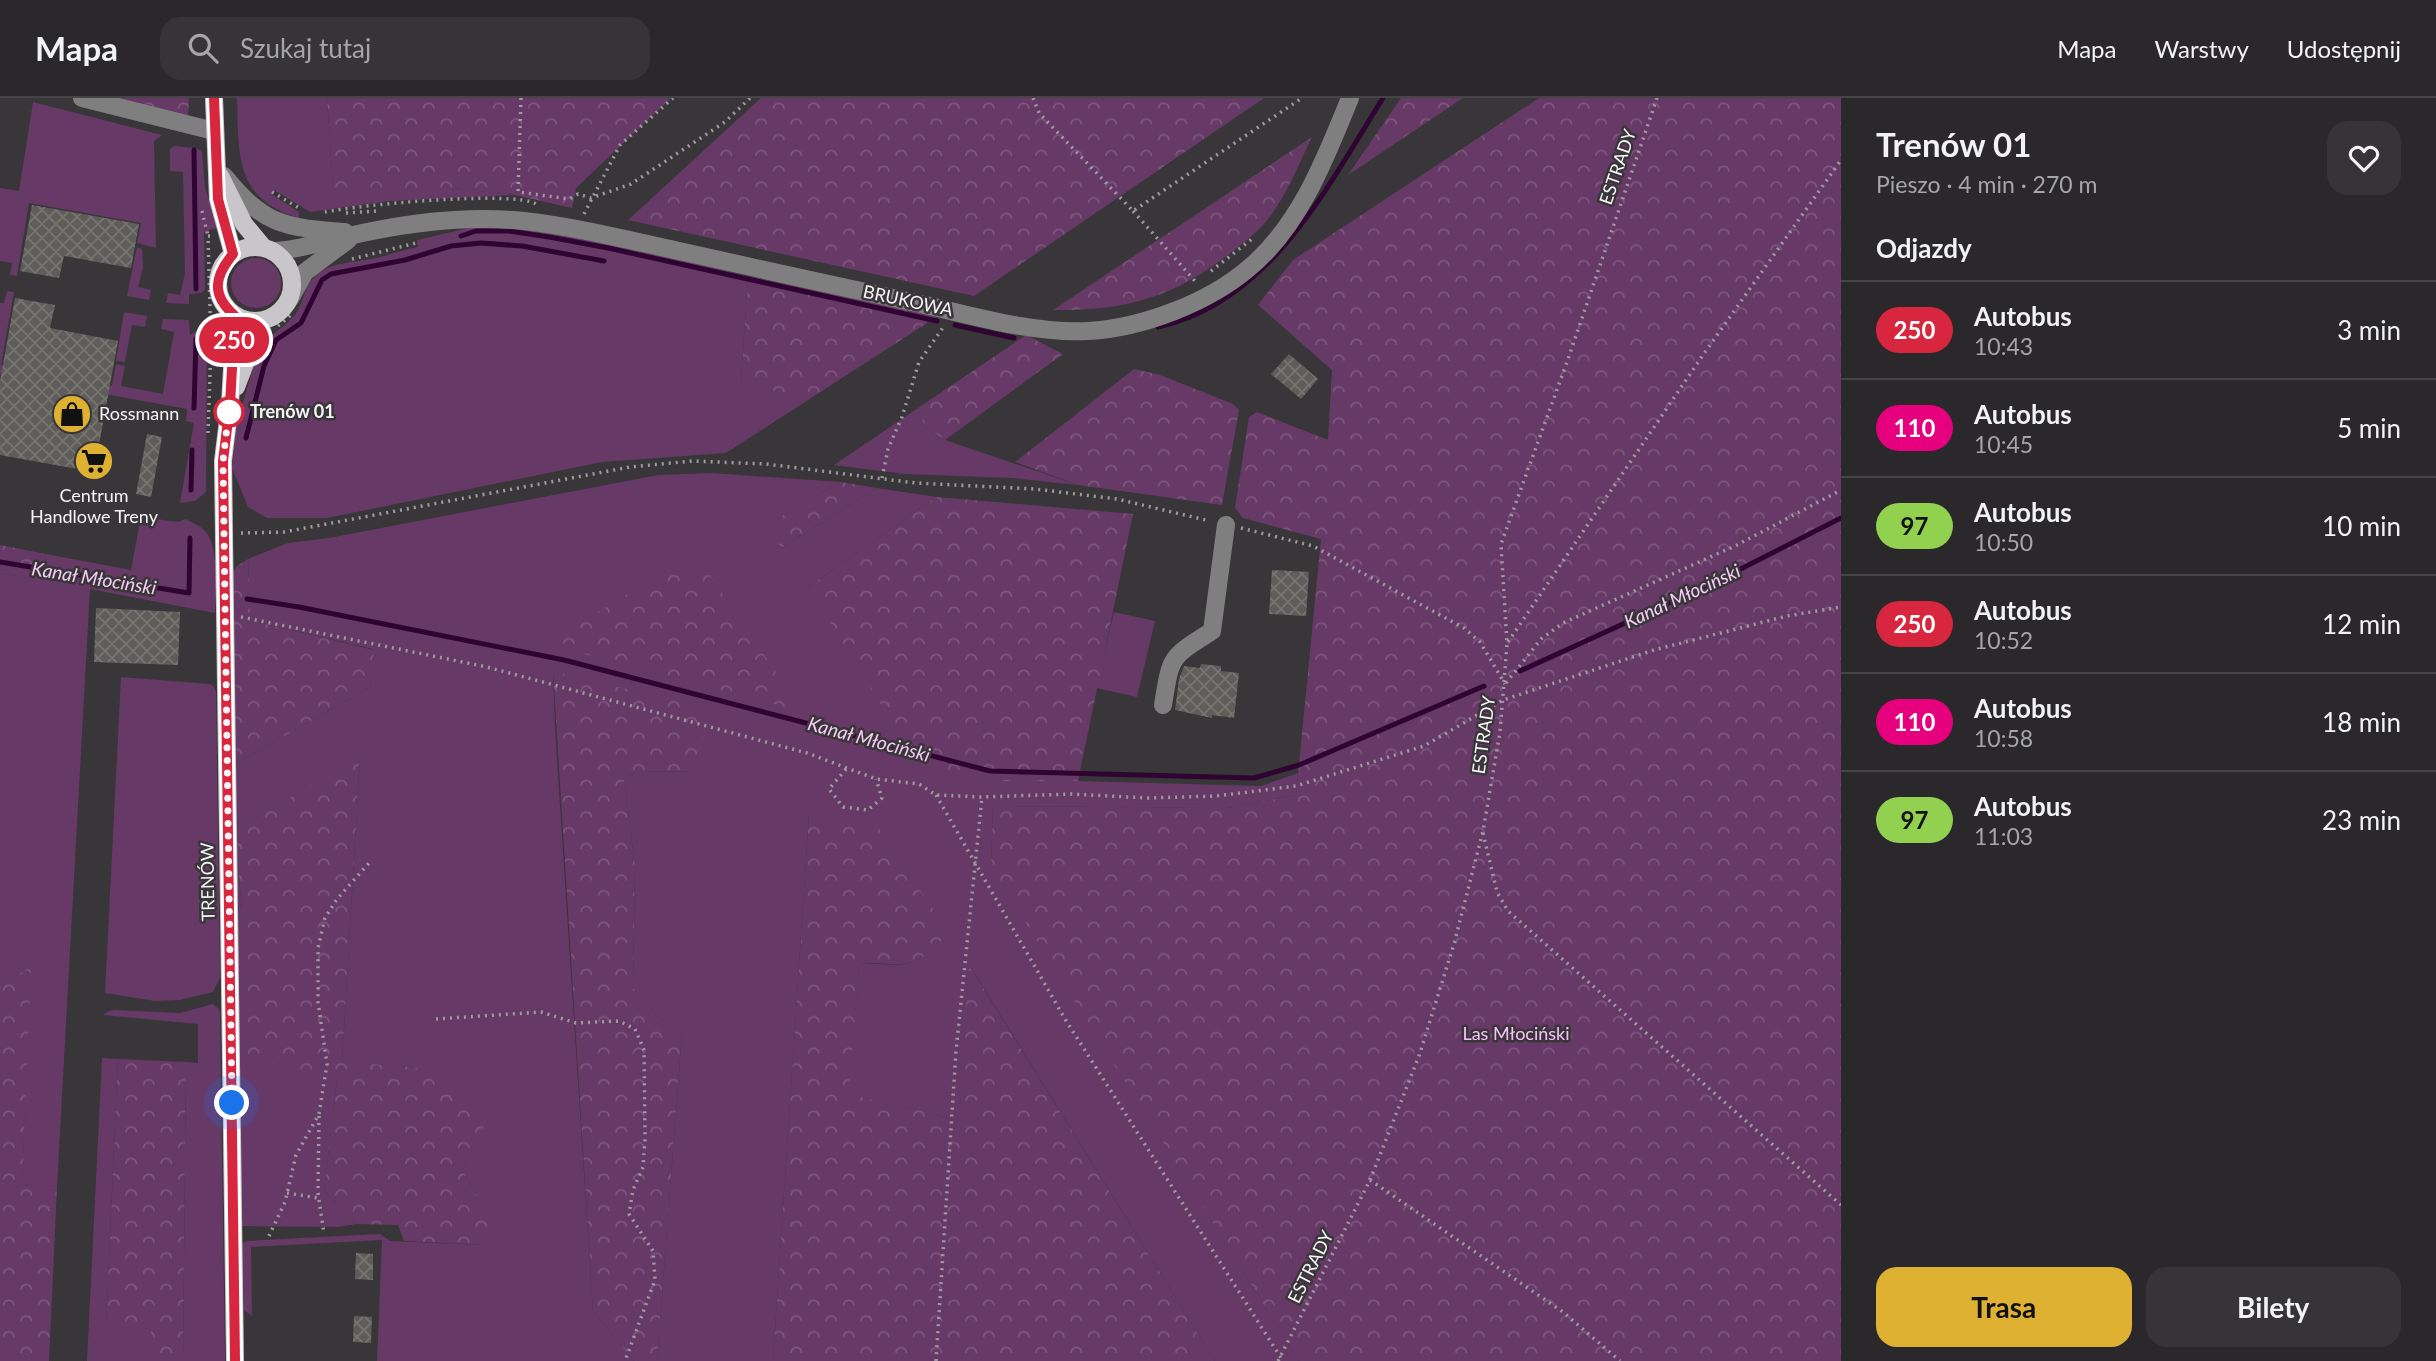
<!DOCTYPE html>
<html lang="pl">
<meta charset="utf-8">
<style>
body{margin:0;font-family:Lato,sans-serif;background:#363436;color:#f1f3f6;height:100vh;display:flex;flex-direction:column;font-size:26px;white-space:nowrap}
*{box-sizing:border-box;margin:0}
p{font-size:23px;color:#a5a6a8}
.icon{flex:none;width:38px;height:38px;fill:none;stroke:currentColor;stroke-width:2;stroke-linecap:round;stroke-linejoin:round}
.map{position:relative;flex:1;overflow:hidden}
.details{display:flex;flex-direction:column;background:#2a282a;width:595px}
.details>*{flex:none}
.badge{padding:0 14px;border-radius:23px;font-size:24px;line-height:46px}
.you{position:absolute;width:35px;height:35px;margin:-18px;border:5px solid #fff;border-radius:50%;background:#1a73e8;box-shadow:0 0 0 10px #1a73e833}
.map>.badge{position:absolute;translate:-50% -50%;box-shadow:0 0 0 4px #fff}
h2{padding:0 35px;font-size:26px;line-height:63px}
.round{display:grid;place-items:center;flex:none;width:74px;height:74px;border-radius:21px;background:#363436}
.headline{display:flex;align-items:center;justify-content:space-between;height:119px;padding:0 35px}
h1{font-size:33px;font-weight:700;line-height:52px}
.primary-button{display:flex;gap:14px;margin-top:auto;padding:14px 35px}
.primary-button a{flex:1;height:80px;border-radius:21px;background:#deb133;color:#111;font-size:28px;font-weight:700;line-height:80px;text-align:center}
.primary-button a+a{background:#363436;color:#f1f3f6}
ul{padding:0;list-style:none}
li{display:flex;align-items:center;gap:21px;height:98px;padding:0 35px;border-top:2px solid #464447}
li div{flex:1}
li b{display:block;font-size:26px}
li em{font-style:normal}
li .badge{min-width:77px;font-weight:700;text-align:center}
header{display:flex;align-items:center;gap:42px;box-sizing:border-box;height:98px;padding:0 35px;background:#2a282a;border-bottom:2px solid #464447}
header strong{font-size:33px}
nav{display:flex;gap:38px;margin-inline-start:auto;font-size:24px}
.search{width:490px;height:63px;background:#363436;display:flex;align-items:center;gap:18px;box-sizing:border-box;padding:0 24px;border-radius:21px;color:#a5a6a8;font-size:26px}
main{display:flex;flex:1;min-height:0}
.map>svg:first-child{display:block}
.green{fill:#673967}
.forest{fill:url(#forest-crowns)}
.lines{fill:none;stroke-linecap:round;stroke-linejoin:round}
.stream{stroke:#300432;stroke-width:5}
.building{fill:url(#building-cross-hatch)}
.path{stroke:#9e9c9e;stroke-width:3.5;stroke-dasharray:2 5;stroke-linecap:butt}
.minor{stroke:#807f80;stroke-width:18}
.major{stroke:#c9c6c9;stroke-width:18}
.line-casing{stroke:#fff;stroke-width:16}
.line{stroke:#d7263d;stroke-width:10}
.walk{stroke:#f6f4f6;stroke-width:7;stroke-dasharray:0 12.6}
.stop-dot{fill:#fff;stroke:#d7263d;stroke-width:3.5}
.labels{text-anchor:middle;stroke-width:5;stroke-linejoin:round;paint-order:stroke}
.street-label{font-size:18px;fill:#f6f4f6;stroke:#383638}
.stop-label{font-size:18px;font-weight:bold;fill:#f6f4f6;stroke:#383638;text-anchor:start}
.poi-label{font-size:18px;fill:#f6f4f6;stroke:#383638;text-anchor:start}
.park-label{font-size:18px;fill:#f9c0f9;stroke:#383638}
.water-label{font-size:19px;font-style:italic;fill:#f7ccf6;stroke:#383638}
</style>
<header>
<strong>Mapa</strong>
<div class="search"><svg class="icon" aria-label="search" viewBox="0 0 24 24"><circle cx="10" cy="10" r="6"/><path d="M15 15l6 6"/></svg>Szukaj tutaj</div>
<nav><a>Mapa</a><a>Warstwy</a><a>Udostępnij</a></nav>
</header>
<main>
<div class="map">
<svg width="1841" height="1263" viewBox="0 0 1841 1263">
<defs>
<pattern id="forest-crowns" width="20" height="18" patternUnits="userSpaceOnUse" patternTransform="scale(1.75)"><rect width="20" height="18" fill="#673967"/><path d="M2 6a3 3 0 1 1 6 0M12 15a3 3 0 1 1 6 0" fill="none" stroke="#7d567d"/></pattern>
<pattern id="building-cross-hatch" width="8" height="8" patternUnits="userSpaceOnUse" patternTransform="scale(1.75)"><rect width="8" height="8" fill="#5e5d5a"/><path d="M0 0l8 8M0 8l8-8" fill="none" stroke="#767572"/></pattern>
</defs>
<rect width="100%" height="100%" fill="#383638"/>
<g class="green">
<path d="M237,0H327L333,90H453L514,97L390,103L310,114L274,92L271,96L299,114V120C234,101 239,57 237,0Z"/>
<path d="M33,4L162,37L154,43L156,150L137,145L141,125L29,105L17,178L10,177L12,165L0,163V90L19,93Z"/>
<path d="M174,48L195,50L202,53L205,90L218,129L204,134L205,192L201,195L189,196V206L166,205L168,195L180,197L185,175L183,74L170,73V51Z"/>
<path d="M473,129C565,128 659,158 748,178L741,283L808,302L726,355L602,364L327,420H267L248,409L232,370L236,328L257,257L262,258C272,229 279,236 295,217C303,206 303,193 311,183C325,164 350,165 371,161C387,158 402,152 418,149L417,142Z"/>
<path d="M137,149L142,151L143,169L138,189L151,192L149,202L127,198Z"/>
<circle cx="256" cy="185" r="25"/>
<path d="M7,193L14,194L1,267L112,288L116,266L125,268L121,288L163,296L174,234L161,231L163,221L189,222L190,237L207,226L206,394L195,403L180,405L194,325L186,323L187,311L0,277V205H4Z"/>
<path d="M124,214L147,218L145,229L132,227L125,264L116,263Z"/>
<path d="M918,310L925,329L945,342L1078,387L1011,380L905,376L834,367Z"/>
<path d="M711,375L841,384L768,426L781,450L877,390L937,399L808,489L991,683H1078L1261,688L1298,675L1296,697L1228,710L993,708L991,768L1299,1263H1215L970,868L959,1024L923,1012L848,997L859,865C909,867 912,873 948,835L809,716L773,1263H657L682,935L660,921L633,890L635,768L624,681L634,674L701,673L553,573L555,631L593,1213L634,1263H377L382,1142L251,1149L252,1218L244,1212L242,1146L246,1143L380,1136L390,1143L485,1147L478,1100L463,1073L466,1056L455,998L435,979L414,969L342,965L360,660L235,732L242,814L337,982L324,1093L356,1126L338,1129L240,1128L234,667L370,589L373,551L240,520L250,513L248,461L288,445L329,440L658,377Z"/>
<path d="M141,419L178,424L186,421C192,425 200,427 205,433C220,449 215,493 215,515L90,491L57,1089L22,1086L30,869L0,890V475L42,482L46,456L131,472Z"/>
<path d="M1114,514L1155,523L1137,599L1096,590Z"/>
<path d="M121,579L210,586L214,589L216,594L220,880L213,894L180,902L155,903L105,895Z"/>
<path d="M213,906L219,911L220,916L225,1263H183L186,964L198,965V926L103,917L109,913L115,912L180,915Z"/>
<path d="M102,960L118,961L106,1226L152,1231L150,1263H87Z"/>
</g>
<g class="forest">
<path d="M112,0H189L188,20Z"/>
<path d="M327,0H671L576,90L572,110L514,97L453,90H333Z"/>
<path d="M761,0H1264L974,198L628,122Z"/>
<path d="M1401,0H1463L1348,77Z"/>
<path d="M1539,0H1841V1263H1299L991,769L993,708L1228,710L1296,697L1321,441L1243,420L1235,410L1249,319L1257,314L1328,342L1332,272L1258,207L1293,162Z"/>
<path d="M1312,39C1299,66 1287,96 1269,120C1260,132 1245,144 1233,153C1175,199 1127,213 1053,212Z"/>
<path d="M748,178L938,218L808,302L741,284Z"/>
<path d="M1026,237L1063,256L945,342L925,329L918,310Z"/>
<path d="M1134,271L1160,277L1233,306L1239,312L1222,407L1078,387L1015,364Z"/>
<path d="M841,384L877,390L781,450L767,426Z"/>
<path d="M937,399L1133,416L1078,683H991L917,665L808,489Z"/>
<path d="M0,447L46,456L42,482L0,475Z"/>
<path d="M248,461L250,514L241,520L374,552L370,589L234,667L233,474L237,468Z"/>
<path d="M704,468V469L803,614L547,546L667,471Z"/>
<path d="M553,573L705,610L701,673L634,674L624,681L635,768L633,890L660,921L682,934L657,1263H634L593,1213Z"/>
<path d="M360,659L342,964L414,969L436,979L455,998L479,1015L486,1038L466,1056L463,1073L478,1100L487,1125L485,1147L404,1143L398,1127L356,1126L324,1093L337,982L244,958L242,814L235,732Z"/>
<path d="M809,716L878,729L949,835C910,875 910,865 859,865L849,997L923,1012L959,1024L969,867L1215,1263H773Z"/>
<path d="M31,868L22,1086L57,1089L49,1263H0V890Z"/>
<path d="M118,961L186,964L183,1263H150L151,1231L106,1227Z"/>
</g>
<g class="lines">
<g class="stream">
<path d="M194,52L196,191"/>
<path d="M461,138L476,133H509L549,139L608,150L937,223"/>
<path d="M955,227L1014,240"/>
<path d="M1158,229C1270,205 1327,89 1383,0"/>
<path d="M194,310L196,241"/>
<path d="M246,340L264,268L276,242L301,225L322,182L331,176L405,162L451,148L481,145L522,148L604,163"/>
<path d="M191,392L192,352"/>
<path d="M0,464L189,495L190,440"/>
<path d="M247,501L299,509L564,562L990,673L1254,680L1299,667L1484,588"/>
<path d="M1520,573L1717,483L1841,420"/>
</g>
</g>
<g class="building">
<path d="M32,107L139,126L131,170L64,158L59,180L20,173Z"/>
<path d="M15,200L55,207L50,230L118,243L94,374L0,357V283Z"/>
<path d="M1289,256L1318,281L1301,301L1271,276Z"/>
<path d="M147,336L162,339L151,399L136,396Z"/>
<path d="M1272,472L1309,474L1306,518L1269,516Z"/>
<path d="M96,510L180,514L178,567L94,564Z"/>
<path d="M1201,566L1221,568V573L1239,575L1234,620L1212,617V620L1175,612L1179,581L1184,568L1200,570Z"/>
<path d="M356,1155L373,1156V1182L355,1181Z"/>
<path d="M354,1218L372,1219L371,1245L353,1244Z"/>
</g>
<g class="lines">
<g class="path">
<path d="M521,0L518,94L569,101L578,96L591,100L631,86L725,24L750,0"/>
<path d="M1033,0L1039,15L1133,113L1302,0"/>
<path d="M272,94L299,110"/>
<path d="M202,113L208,138"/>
<path d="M1133,113L1195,183"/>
<path d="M325,114C358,107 514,92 536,106"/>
<path d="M346,115L377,113"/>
<path d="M584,116L620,47L673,0"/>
<path d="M210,138H208L211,246H216"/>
<path d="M352,161L416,145"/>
<path d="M1211,173L1252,141"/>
<path d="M278,228L291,217"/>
<path d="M208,335L211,246"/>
<path d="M882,380L888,351L902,319L919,264L944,228"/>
<path d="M1241,430L1313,448L1464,530L1480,544L1505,586"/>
<path d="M241,435L284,434L630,369L692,363L766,366L916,385L1035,391L1117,401L1210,423"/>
<path d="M241,519L487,569L807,655L876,681L919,686L936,697L982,699L1070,696L1148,700L1216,698L1296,688L1424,648L1503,602L1654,552L1787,518L1841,509"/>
<path d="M1508,544L1703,257L1841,62"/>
<path d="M1506,585L1541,541L1563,525L1737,447L1841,392"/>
<path d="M846,671L829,691L843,709L868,712L882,700L876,681"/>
<path d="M936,697L1065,921L1283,1263"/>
<path d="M1483,735L1497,794L1508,813L1841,1107"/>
<path d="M436,921L541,914L576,925L619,923L635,931L644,952L645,1041L643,1069L633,1092L629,1116L653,1153L655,1182L625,1263"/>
<path d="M319,1018L318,1095L324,1136"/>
<path d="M1370,1082L1563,1214L1620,1263"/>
<path d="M287,1095L318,1100"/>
<path d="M269,1138L285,1104L296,1057L319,1016L327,966L318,904V850L325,820L337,801L370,764"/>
<path d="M936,1263L956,953L982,699"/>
<path d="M1278,1263L1370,1082L1419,958L1454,846L1483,733L1500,634L1507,546L1501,446L1567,264L1657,0"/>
</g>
<g class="minor">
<path d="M82,0L214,33"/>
<path d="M224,78C265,128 283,129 345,134"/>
<path d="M274,153C299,152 320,144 345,139C404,125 463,117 524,123C577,129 628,142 679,153C760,171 840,189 921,206C974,218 1034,236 1088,233C1142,230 1208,205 1249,170C1300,128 1326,59 1350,0"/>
<path d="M290,201L305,174L348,142"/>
<path d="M1163,607C1171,558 1169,560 1212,533L1226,427"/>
</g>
<g class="major">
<path d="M214,0L218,101L233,156"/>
<path d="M220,78L244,126L263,149"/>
<circle cx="255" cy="186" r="37"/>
<path d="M236,289L261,224"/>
<path d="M235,1263L223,363L230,306L235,218"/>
</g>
</g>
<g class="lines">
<g class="line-casing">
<path id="line" d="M214,0L218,101L233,156C214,179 211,197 235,218L230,306L223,363L235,1263"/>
</g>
<use href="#line" class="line"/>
<path class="walk" d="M229,314V312L223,363L232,1005"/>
</g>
<defs>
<g id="shop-disc" transform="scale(2.0125)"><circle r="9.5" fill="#deb133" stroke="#383638"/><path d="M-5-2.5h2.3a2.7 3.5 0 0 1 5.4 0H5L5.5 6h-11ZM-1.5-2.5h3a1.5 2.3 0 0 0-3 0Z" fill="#111"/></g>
<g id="supermarket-disc" transform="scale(2.0125)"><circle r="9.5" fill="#deb133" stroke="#383638"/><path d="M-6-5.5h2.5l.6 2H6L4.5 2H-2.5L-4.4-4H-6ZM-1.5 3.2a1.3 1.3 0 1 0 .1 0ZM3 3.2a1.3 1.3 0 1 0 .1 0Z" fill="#111"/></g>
</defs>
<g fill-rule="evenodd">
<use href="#shop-disc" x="72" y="316"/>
<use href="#supermarket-disc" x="94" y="363"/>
</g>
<circle class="stop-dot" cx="229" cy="314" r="14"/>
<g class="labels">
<g class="street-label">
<text transform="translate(1618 69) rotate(-71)" y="6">ESTRADY</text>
<text transform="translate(908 203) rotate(12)" y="6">BRUKOWA</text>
<text transform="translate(1484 637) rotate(-82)" y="6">ESTRADY</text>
<text transform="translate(208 784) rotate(-91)" y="6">TRENÓW</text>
<text transform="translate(1311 1169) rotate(-63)" y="6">ESTRADY</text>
</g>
<g class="stop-label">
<text x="250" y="320">Trenów 01</text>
</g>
<g class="poi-label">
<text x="99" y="322">Rossmann</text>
<text x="94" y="404" text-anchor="middle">Centrum<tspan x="94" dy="21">Handlowe Treny</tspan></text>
</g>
<g class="park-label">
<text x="1516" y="942">Las Młociński</text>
</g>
<g class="water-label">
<text transform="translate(94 480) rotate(9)" y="7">Kanał Młociński</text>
<text transform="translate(1682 498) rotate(-25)" y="7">Kanał Młociński</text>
<text transform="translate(869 641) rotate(15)" y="7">Kanał Młociński</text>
</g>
</g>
</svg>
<div class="you" style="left:232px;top:1005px"></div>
<b class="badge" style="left:234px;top:242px;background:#d7263d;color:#fff">250</b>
</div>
<section class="details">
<div class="headline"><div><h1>Trenów 01</h1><p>Pieszo · 4 min · 270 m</p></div><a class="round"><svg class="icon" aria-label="heart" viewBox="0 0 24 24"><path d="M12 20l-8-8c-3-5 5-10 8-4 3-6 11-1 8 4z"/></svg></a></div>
<h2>Odjazdy</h2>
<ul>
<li><span class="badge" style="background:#d7263d;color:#fff">250</span><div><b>Autobus</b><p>10:43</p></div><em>3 min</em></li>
<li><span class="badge" style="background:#e6007e;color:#fff">110</span><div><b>Autobus</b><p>10:45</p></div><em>5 min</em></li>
<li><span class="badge" style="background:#92d050;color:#111">97</span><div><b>Autobus</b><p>10:50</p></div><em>10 min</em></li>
<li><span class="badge" style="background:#d7263d;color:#fff">250</span><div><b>Autobus</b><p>10:52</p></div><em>12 min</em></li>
<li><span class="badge" style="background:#e6007e;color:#fff">110</span><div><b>Autobus</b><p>10:58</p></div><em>18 min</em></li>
<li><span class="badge" style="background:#92d050;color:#111">97</span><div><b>Autobus</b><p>11:03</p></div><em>23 min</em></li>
</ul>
<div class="primary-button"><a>Trasa</a><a>Bilety</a></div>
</section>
</main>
